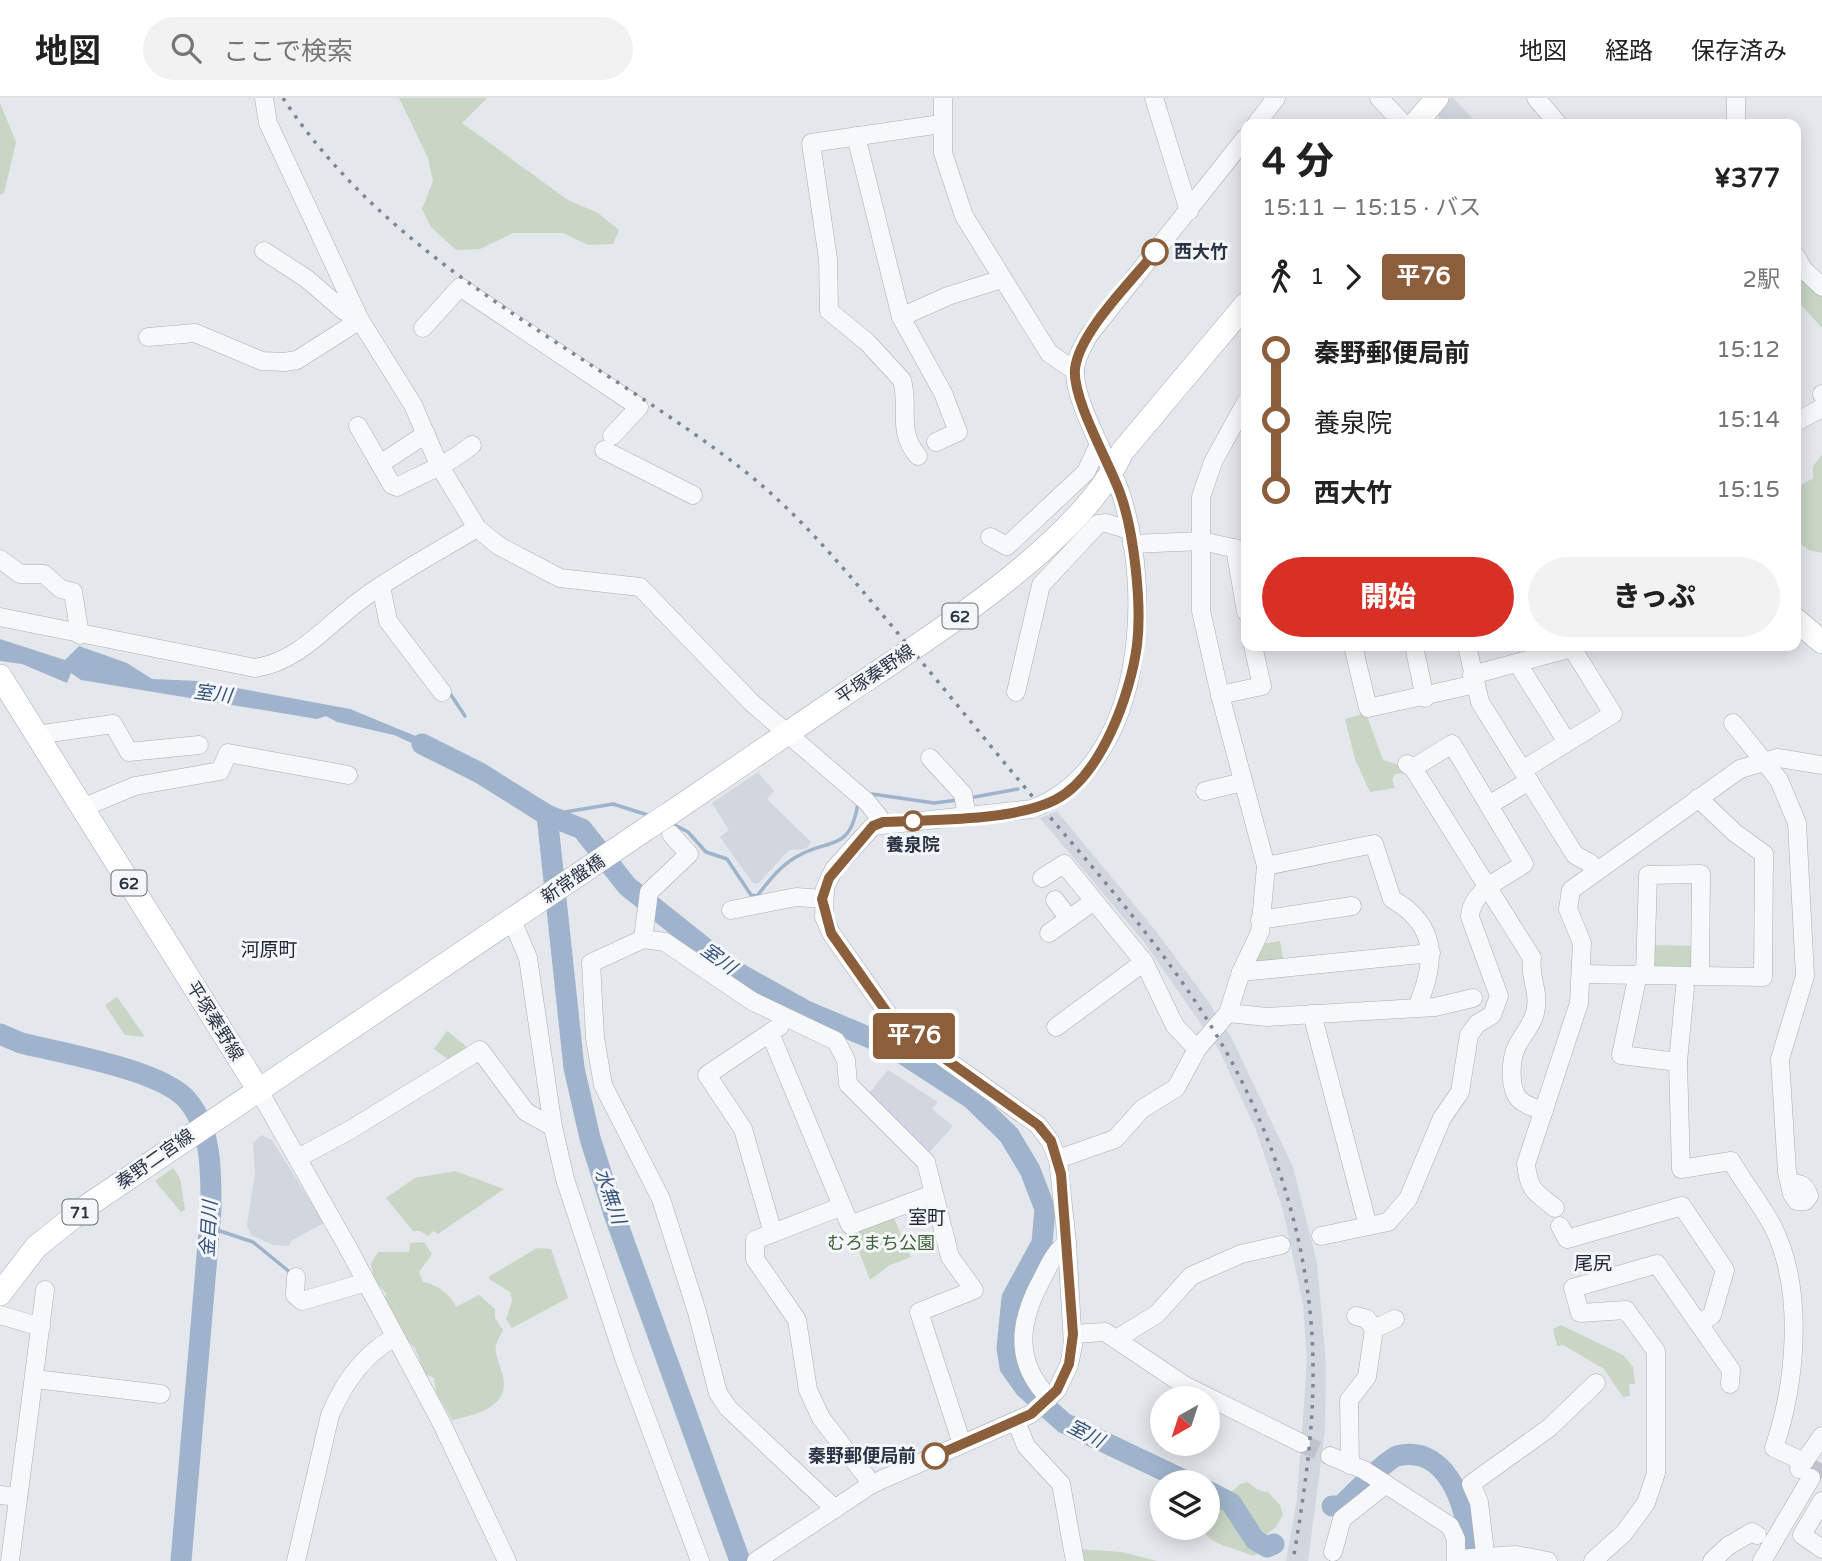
<!DOCTYPE html>
<html lang="ja">
<meta charset="utf-8">
<style>
body{margin:0;font-family:"Varela Round","Noto Sans JP",sans-serif;background:#f2f2f2;color:#222;height:100vh;display:flex;flex-direction:column;font-size:26px;white-space:nowrap}
*{box-sizing:border-box;margin:0}
p{font-size:23px;color:#767676}
.icon{flex:none;width:38px;height:38px;fill:none;stroke:currentColor;stroke-width:2;stroke-linecap:round;stroke-linejoin:round}
.map{position:relative;flex:1;overflow:hidden}
.side{position:absolute;left:1241px;top:21px;width:560px;height:532px;display:flex;flex-direction:column;background:#fff;border-radius:14px;box-shadow:0 4px 18px #0003}
.side>*{flex:none}
.badge{padding:0 14px;border-radius:5px;font-size:24px;line-height:46px}
.needle{width:46px;rotate:219deg}
.fabs{position:absolute;left:1150px;top:1288px;display:grid;gap:14px}
.fabs a{display:grid;place-items:center;width:70px;height:70px;border-radius:50%;background:#fff;box-shadow:0 4px 18px #0003;font-size:35px}
.map>.badge{position:absolute;translate:-50% -50%;box-shadow:0 0 0 4px #fff}
.legs{display:flex;align-items:center;gap:10px;height:77px;padding:0 21px;font-size:23px}
.legs p{margin-inline-start:auto}
.head{display:flex;align-items:center;justify-content:space-between;height:119px;padding:0 21px}
h1{font-size:38px;font-weight:800;line-height:52px}
.action{display:flex;gap:14px;margin-top:auto;padding:14px 21px}
.action a{flex:1;height:80px;border-radius:42px;background:#d93025;color:#fff;font-size:28px;font-weight:800;line-height:80px;text-align:center}
.action a+a{background:#f2f2f2;color:#222}
ul{padding:0 21px;list-style:none}
li{display:flex;align-items:center;gap:24px;height:70px;font-size:26px}
li i{display:grid;place-items:center;width:10px;height:100%;margin:0 9px;background:currentColor}
li i::after{content:'';width:18px;height:18px;margin:-9px;border:5px solid;border-radius:50%;background:#fff}
li p{margin-inline-start:auto}
li:first-child i{background:linear-gradient(#0000 50%,currentColor 0)}
li:last-child i{background:linear-gradient(currentColor 50%,#0000 0)}
header{display:flex;align-items:center;gap:42px;box-sizing:border-box;height:98px;padding:0 35px;background:#fff;border-bottom:2px solid #e0e0e0}
header strong{font-size:33px}
nav{display:flex;gap:38px;margin-inline-start:auto;font-size:24px}
.search{width:490px;height:63px;background:#f2f2f2;display:flex;align-items:center;gap:18px;box-sizing:border-box;padding:0 24px;border-radius:38px;color:#767676;font-size:26px}
.map>svg:first-child{display:block}
.built{fill:#d2d6de}
.green{fill:#c9d6c5}
.water{fill:#9fb4cc}
.lines{fill:none;stroke-linecap:round;stroke-linejoin:round}
.stream{stroke:#9fb4cc;stroke-width:3.5}
.river{stroke:#9fb4cc;stroke-width:21}
.minor-tunnel{stroke:#bfc3cb;stroke-width:18;stroke-dasharray:18 9;stroke-linecap:butt}
.minor-casing{stroke:#a9aeb7;stroke-width:19}
.major-casing{stroke:#a3abb8;stroke-width:24}
.minor{stroke:#f7f8fa;stroke-width:18}
.major{stroke:#fff;stroke-width:23}
.rail{stroke:#7d8696;stroke-width:3.5;stroke-dasharray:3.5 7;stroke-linecap:butt}
.major-bridge-casing{stroke:#a3abb8;stroke-width:24;stroke-linecap:butt}
.major-bridge{stroke:#fff;stroke-width:23}
.line-1-casing{stroke:#fff;stroke-width:16}
.line-1{stroke:#8b5e3c;stroke-width:10}
.stop-1-dot{fill:#fff;stroke:#8b5e3c;stroke-width:3.5}
.labels{text-anchor:middle;stroke-width:6;stroke-linejoin:round;paint-order:stroke}
.shield{fill:#f4f6f9;stroke:#676e7b;stroke-width:2}
.shield-label{font-size:16px;font-weight:bold;fill:#2b3445}
.stop-label{font-size:18px;font-weight:bold;fill:#2b3445;stroke:#f4f6f9;text-anchor:start}
.street-label{font-size:18px;fill:#2b3445;stroke:#f4f6f9}
.park-label{font-size:18px;fill:#3f6138;stroke:#f4f6f9}
.water-label{font-size:19px;font-style:italic;fill:#34527a;stroke:#f4f6f9}
.neighbourhood-label{font-size:19px;fill:#1d2536;stroke:#f4f6f9}
</style>
<header>
<strong>地図</strong>
<div class="search"><svg class="icon" aria-label="search" viewBox="0 0 24 24"><circle cx="10" cy="10" r="6"/><path d="M15 15l6 6"/></svg>ここで検索</div>
<nav><a>地図</a><a>経路</a><a>保存済み</a></nav>
</header>
<div class="map">
<svg width="1822" height="1463" viewBox="0 0 1822 1463">
<rect width="100%" height="100%" fill="#e4e7ec"/>
<g class="built">
<path d="M1451,0H1453L1478,26H1438L1439,14Z"/>
<path d="M758,674L774,693L767,701L811,744L806,751L789,752L758,786L753,785L720,739L729,732L712,705Z"/>
<path d="M1057,713L1155,832L1208,903L1232,941L1293,1069L1317,1165L1326,1266L1325,1333L1308,1463H1286L1297,1401L1307,1263L1303,1206L1283,1112L1256,1032L1219,952L1144,844L1040,720Z"/>
<path d="M888,972L938,1004L932,1011L953,1028L926,1058L867,998Z"/>
<path d="M262,1037L272,1042L324,1125L291,1143L289,1148L273,1147L251,1137L247,1127L255,1076L253,1045Z"/>
</g>
<g class="green">
<path d="M399,0H487L462,25L568,102L598,115L619,132L613,146L588,147L563,135H513L480,151L456,152L431,129L422,111L433,83L428,60Z"/>
<path d="M0,5L16,44L4,95L0,97Z"/>
<path d="M1796,172L1822,197V230L1796,201Z"/>
<path d="M1822,357V455L1809,452L1796,443C1795,421 1787,388 1813,381V368Z"/>
<path d="M1366,615L1383,662L1408,670L1412,675L1396,676L1392,681L1395,690L1370,694L1355,661L1345,621Z"/>
<path d="M1280,843L1284,866L1254,869L1261,846Z"/>
<path d="M1650,847L1697,848L1692,872L1653,871Z"/>
<path d="M117,899L145,939L125,937L105,907Z"/>
<path d="M447,933L472,953L452,964L434,951Z"/>
<path d="M173,1070L180,1080L185,1112L181,1114L155,1083Z"/>
<path d="M455,1073L504,1091L438,1136L433,1133L428,1138L420,1133H413L386,1100L415,1080Z"/>
<path d="M892,1116L911,1159L890,1167L870,1182L851,1132Z"/>
<path d="M424,1144L432,1156L419,1174L423,1184C437,1187 450,1195 456,1209L479,1197L495,1211V1220L503,1232C501,1237 497,1243 496,1247C494,1255 501,1270 503,1279C510,1309 476,1317 452,1322L436,1294L434,1280L425,1276L415,1250L403,1238L384,1205L386,1196L374,1181L371,1166L378,1154H409L410,1145Z"/>
<path d="M537,1150L551,1151L568,1200L512,1230L506,1221L512,1203L510,1194L489,1181L490,1178Z"/>
<path d="M1561,1227L1623,1257L1633,1269L1635,1286H1629L1630,1298L1623,1299L1604,1271L1563,1247L1557,1248L1553,1231Z"/>
<path d="M1247,1384L1258,1392L1268,1394L1280,1407L1283,1417L1275,1430L1267,1436L1260,1455L1252,1458C1234,1448 1212,1450 1202,1430H1208V1395L1224,1401L1240,1386Z"/>
<path d="M1078,1451L1122,1454L1157,1463H1080Z"/>
</g>
<path class="water" d="M0,541L65,562L79,548L127,565L152,581L199,583L350,611L452,653L447,661L394,637L337,624L326,618L317,621L81,582L71,575L67,585L22,566L0,563Z"/>
<g class="lines">
<g class="stream">
<path d="M449,594L465,618"/>
<path d="M872,696L934,705L958,702"/>
<path d="M969,700L1018,691"/>
<path d="M547,717L613,706L651,718"/>
<path d="M671,725L688,734L706,754L727,761L751,797L757,798C769,783 779,769 796,759C830,739 850,755 858,705"/>
<path d="M208,1129L253,1144L291,1175"/>
</g>
<g class="river">
<path d="M422,646L480,675L547,717L582,731L627,788L731,871L806,913L892,949L972,1001L1009,1037L1030,1072L1045,1111L1042,1145L1012,1200L1007,1250L1010,1269L1025,1290L1064,1325L1188,1384"/>
<path d="M547,717L574,970L590,1040L614,1116L740,1463"/>
<path d="M0,936L21,945C61,955 163,972 188,1003C212,1032 211,1075 211,1111L181,1463"/>
<path d="M1208,1393L1231,1405L1255,1442L1267,1449L1274,1446"/>
<path d="M1332,1408H1341C1351,1398 1387,1361 1397,1358C1453,1344 1471,1424 1470,1463"/>
</g>
<g class="minor-tunnel">
<path d="M1301,1345L1330,1358"/>
<path d="M1811,1380L1822,1362"/>
</g>
<g class="minor-casing">
<g id="minor">
<path d="M264,0L268,25L360,222L413,307L439,367L477,430L499,448L560,480L640,489L752,605L867,704L883,724"/>
<path d="M943,0V55L964,118L1049,255L1075,273"/>
<path d="M1154,0L1189,113"/>
<path d="M1379,0L1400,22"/>
<path d="M1536,0L1558,26"/>
<path d="M1256,26L1276,0"/>
<path d="M1736,26V0"/>
<path d="M856,38L901,219L943,295L958,334L936,344"/>
<path d="M1796,158L1803,171L1822,189"/>
<path d="M901,219L948,198L1002,181"/>
<path d="M423,230L460,189L639,309L612,338"/>
<path d="M148,239L195,235L262,263L284,264L297,262L360,222L343,212L307,181L264,153"/>
<path d="M1822,296V297"/>
<path d="M1796,324L1822,310"/>
<path d="M358,328L392,387L397,389C424,375 449,366 472,347"/>
<path d="M604,352L693,397"/>
<path d="M918,358C896,333 910,310 902,282L867,244L829,213L828,161L811,45L941,26"/>
<path d="M380,366L426,336"/>
<path d="M990,439L1007,448L1086,374L1099,346"/>
<path d="M1132,446L1202,443L1246,453"/>
<path d="M1235,450L1246,514"/>
<path d="M0,461L20,476H44L61,491L73,494L80,537"/>
<path d="M381,488L388,523L442,594"/>
<path d="M0,519L255,570C301,563 329,524 366,498C401,473 440,452 477,430"/>
<path d="M1353,548L1368,610L1467,588"/>
<path d="M1414,548L1425,600"/>
<path d="M1467,548L1480,604L1575,757L1590,765L1596,773"/>
<path d="M1518,566L1567,644"/>
<path d="M1472,577L1572,550L1613,616L1529,668"/>
<path d="M1016,594L1041,487L1098,426L1106,425L1129,432"/>
<path d="M1220,597L1262,588L1253,548"/>
<path d="M1733,625L1779,682L1797,725L1805,878L1780,961L1787,1074L1792,1096L1797,1103H1805L1809,1098C1805,1087 1801,1085 1790,1085"/>
<path d="M36,637L113,626L129,654L199,647"/>
<path d="M930,660L963,696L967,719"/>
<path d="M1407,666L1413,670L1532,860C1529,879 1539,892 1536,909C1535,924 1523,936 1517,948C1510,962 1509,990 1519,1001C1526,1008 1535,1010 1544,1013"/>
<path d="M1205,693L1243,684"/>
<path d="M1489,707L1529,683"/>
<path d="M82,710L135,688L220,673L228,655L348,677"/>
<path d="M1266,768L1374,746L1392,801C1439,828 1436,864 1417,909"/>
<path d="M1042,780L1064,766L1144,864L1175,928L1197,951"/>
<path d="M1055,802L1069,821"/>
<path d="M731,812L796,799L823,801"/>
<path d="M512,822L528,860L553,1029L565,1081L624,1260L700,1463"/>
<path d="M1260,822L1352,808"/>
<path d="M1049,835L1094,803"/>
<path d="M643,841L649,794L689,756L671,736"/>
<path d="M1241,874L1431,855"/>
<path d="M1581,876L1763,879L1764,756L1735,735L1698,700"/>
<path d="M1638,876L1621,957L1678,964"/>
<path d="M1645,876L1648,777L1701,776L1700,877"/>
<path d="M1685,890L1678,964L1681,1071L1731,1063C1744,1085 1760,1105 1772,1127C1805,1191 1796,1285 1774,1350L1804,1364"/>
<path d="M1228,915L1267,919L1435,909L1473,900"/>
<path d="M1312,916L1368,1128"/>
<path d="M1056,929L1144,864"/>
<path d="M770,935L850,1127L933,1096"/>
<path d="M258,991L347,1148L441,1324L507,1463"/>
<path d="M298,1060L350,1032L480,952L526,1014L553,1029"/>
<path d="M1058,1061L1115,1041L1142,1011L1176,990L1197,951L1228,915L1241,874L1260,834L1266,768L1220,597L1201,513V399L1213,364L1246,304"/>
<path d="M840,1109L755,1142V1161L797,1222L808,1292L821,1320L872,1386"/>
<path d="M1555,1110C1536,1094 1529,1094 1526,1066L1579,905L1582,845L1568,811L1571,792L1740,671L1778,660L1822,667"/>
<path d="M1560,1128L1567,1141L1682,1108L1725,1172L1712,1217L1699,1226"/>
<path d="M773,1135L743,1031L707,977L780,928"/>
<path d="M1321,1138L1388,1124L1408,1101L1442,1020L1460,994L1469,937L1477,926L1492,917L1499,898L1470,819C1471,792 1504,780 1524,766L1452,646L1413,670"/>
<path d="M296,1179L295,1197L302,1203L366,1184"/>
<path d="M0,1217L41,1229"/>
<path d="M1356,1218L1367,1221L1374,1231"/>
<path d="M1073,1236L1105,1234L1184,1287L1301,1345"/>
<path d="M1118,1240L1157,1216L1191,1178L1241,1156L1281,1147"/>
<path d="M35,1281L161,1296"/>
<path d="M1049,1300C1013,1263 1019,1223 1042,1181C1049,1168 1054,1154 1067,1145"/>
<path d="M1016,1323L1026,1348L1061,1386L1075,1463"/>
<path d="M1330,1358L1364,1372L1450,1428L1456,1441V1463"/>
<path d="M1350,1367L1349,1302L1367,1279L1374,1231L1395,1221"/>
<path d="M1799,1371L1822,1338"/>
<path d="M0,1397L18,1399"/>
<path d="M1822,1403L1802,1437L1822,1451"/>
<path d="M835,1411L728,1310L718,1295L697,1214L661,1101L603,987L595,940L591,865L643,841L665,844L752,903L836,943L846,962L848,986L926,1064L950,1159L974,1192L919,1214L962,1346"/>
<path d="M1333,1454L1342,1421L1386,1386"/>
<path d="M1457,1461L1516,1457L1548,1463"/>
<path d="M10,1463L45,1192"/>
<path d="M296,1463L330,1317C344,1284 364,1256 395,1239"/>
<path d="M756,1463L872,1386L1031,1316L1057,1292L1069,1267L1073,1248L1067,1145L1058,1061L1050,1043L1038,1027L913,938L888,916L831,835L824,819L825,790L834,771L873,728L1032,711C1145,667 1153,495 1121,396C1110,363 1073,304 1075,271C1076,259 1083,248 1089,237L1246,39"/>
<path d="M1486,1463L1479,1404L1471,1386L1549,1330L1596,1285"/>
<path d="M1593,1463L1624,1435L1646,1405L1656,1375V1253L1626,1212L1580,1215L1573,1190L1657,1166L1731,1272L1730,1286"/>
<path d="M1712,1463L1728,1448L1752,1434L1757,1437"/>
<path d="M1762,1463L1811,1380"/>
</g>
</g>
<g class="major-casing">
<g id="major">
<path d="M1415,26L1437,0"/>
<path d="M1796,522L1822,544"/>
<path d="M0,578L258,991"/>
<path d="M672,714C730,674 789,634 848,594C929,540 1083,443 1122,354L1246,206"/>
<path d="M0,1196L36,1149L87,1108L649,729"/>
</g>
</g>
<use href="#minor" class="minor"/>
<use href="#major" class="major"/>
<path class="rail" d="M283,0C393,169 587,251 742,371C798,415 841,467 886,521C922,564 958,608 994,652C1070,746 1158,837 1220,943C1276,1039 1312,1154 1313,1266C1314,1333 1304,1397 1293,1463"/>
<g class="major-bridge-casing">
<path id="major-bridge" d="M649,729L672,714"/>
</g>
<use href="#major-bridge" class="major-bridge"/>
</g>
<g class="lines">
<g class="line-1-casing">
<path id="line-1" d="M935,1358L1031,1316L1057,1292L1069,1266L1073,1236L1061,1076L1051,1043L1038,1027L913,938L888,916L831,835L822,801L829,780L873,728L883,724C930,722 1013,723 1055,702C1101,679 1131,595 1137,547C1142,506 1134,433 1120,395C1109,364 1072,301 1075,271C1079,234 1132,183 1155,154"/>
</g>
<use href="#line-1" class="line-1"/>
</g>
<g class="stop-1-dot">
<circle cx="1155" cy="154" r="12"/>
<circle cx="913" cy="723" r="9"/>
<circle cx="935" cy="1358" r="12"/>
</g>
<g class="labels">
<g class="shield">
<rect x="942.5" y="505.5" width="35" height="25" rx="5"/>
<rect x="111.5" y="772.5" width="35" height="25" rx="5"/>
<rect x="62.5" y="1101.5" width="35" height="25" rx="5"/>
</g>
<g class="shield-label">
<text x="960" y="524">62</text>
<text x="129" y="791">62</text>
<text x="80" y="1120">71</text>
</g>
<g class="stop-label">
<text x="1174" y="160">西大竹</text>
<text x="913" y="753" text-anchor="middle">養泉院</text>
<text x="916" y="1364" text-anchor="end">秦野郵便局前</text>
</g>
<g class="street-label">
<text transform="translate(875 576) rotate(-34)" y="6">平塚秦野線</text>
<text transform="translate(573 781) rotate(-34)" y="6">新常盤橋</text>
<text transform="translate(215 923) rotate(58)" y="6">平塚秦野線</text>
<text transform="translate(155 1061) rotate(-35)" y="6">秦野二宮線</text>
</g>
<g class="park-label">
<text x="881" y="1151">むろまち公園</text>
</g>
<g class="water-label">
<text transform="translate(213 595) rotate(7)" y="7">室川</text>
<text transform="translate(719 860) rotate(36)" y="7">室川</text>
<text transform="translate(611 1098) rotate(71)" y="7">水無川</text>
<text transform="translate(208 1131) rotate(-87)" y="7">金目川</text>
<text transform="translate(1086 1335) rotate(27)" y="7">室川</text>
</g>
<g class="neighbourhood-label">
<text x="269" y="858">河原町</text>
<text x="927" y="1126">室町</text>
<text x="1593" y="1172">尾尻</text>
</g>
</g>
</svg>
<div class="fabs">
<a><svg class="needle" viewBox="-14 -14 28 28"><path d="M0-13l5 13h-10z" fill="#e53935"/><path d="M0 13l5-13h-10z" fill="#767676"/></svg></a>
<a><svg class="icon" aria-label="layers" viewBox="0 0 24 24"><path d="M12 4l9 5-9 5-9-5zM3 14l9 5 9-5"/></svg></a>
</div>
<b class="badge" style="left:914px;top:938px;background:#8b5e3c;color:#fff">平76</b>
<section class="side">
<div class="head"><div><h1>4 分</h1><p>15:11 – 15:15 · バス</p></div><b>¥377</b></div>
<div class="legs"><svg class="icon" aria-label="walk" viewBox="0 0 24 24"><circle cx="13" cy="4" r="2"/><path d="M13 8l-2 6 4 7M11 14l-3 7M7 12l3-4h3l4 4"/></svg>1<svg class="icon" aria-label="forward" viewBox="0 0 24 24"><path d="M9 5l7 7-7 7"/></svg><b class="badge" style="background:#8b5e3c;color:#fff">平76</b><p>2駅</p></div>
<ul>
<li><i style="color:#8b5e3c"></i><b>秦野郵便局前</b><p>15:12</p></li>
<li><i style="color:#8b5e3c"></i><span>養泉院</span><p>15:14</p></li>
<li><i style="color:#8b5e3c"></i><b>西大竹</b><p>15:15</p></li>
</ul>
<div class="action"><a>開始</a><a>きっぷ</a></div>
</section>
</div>
